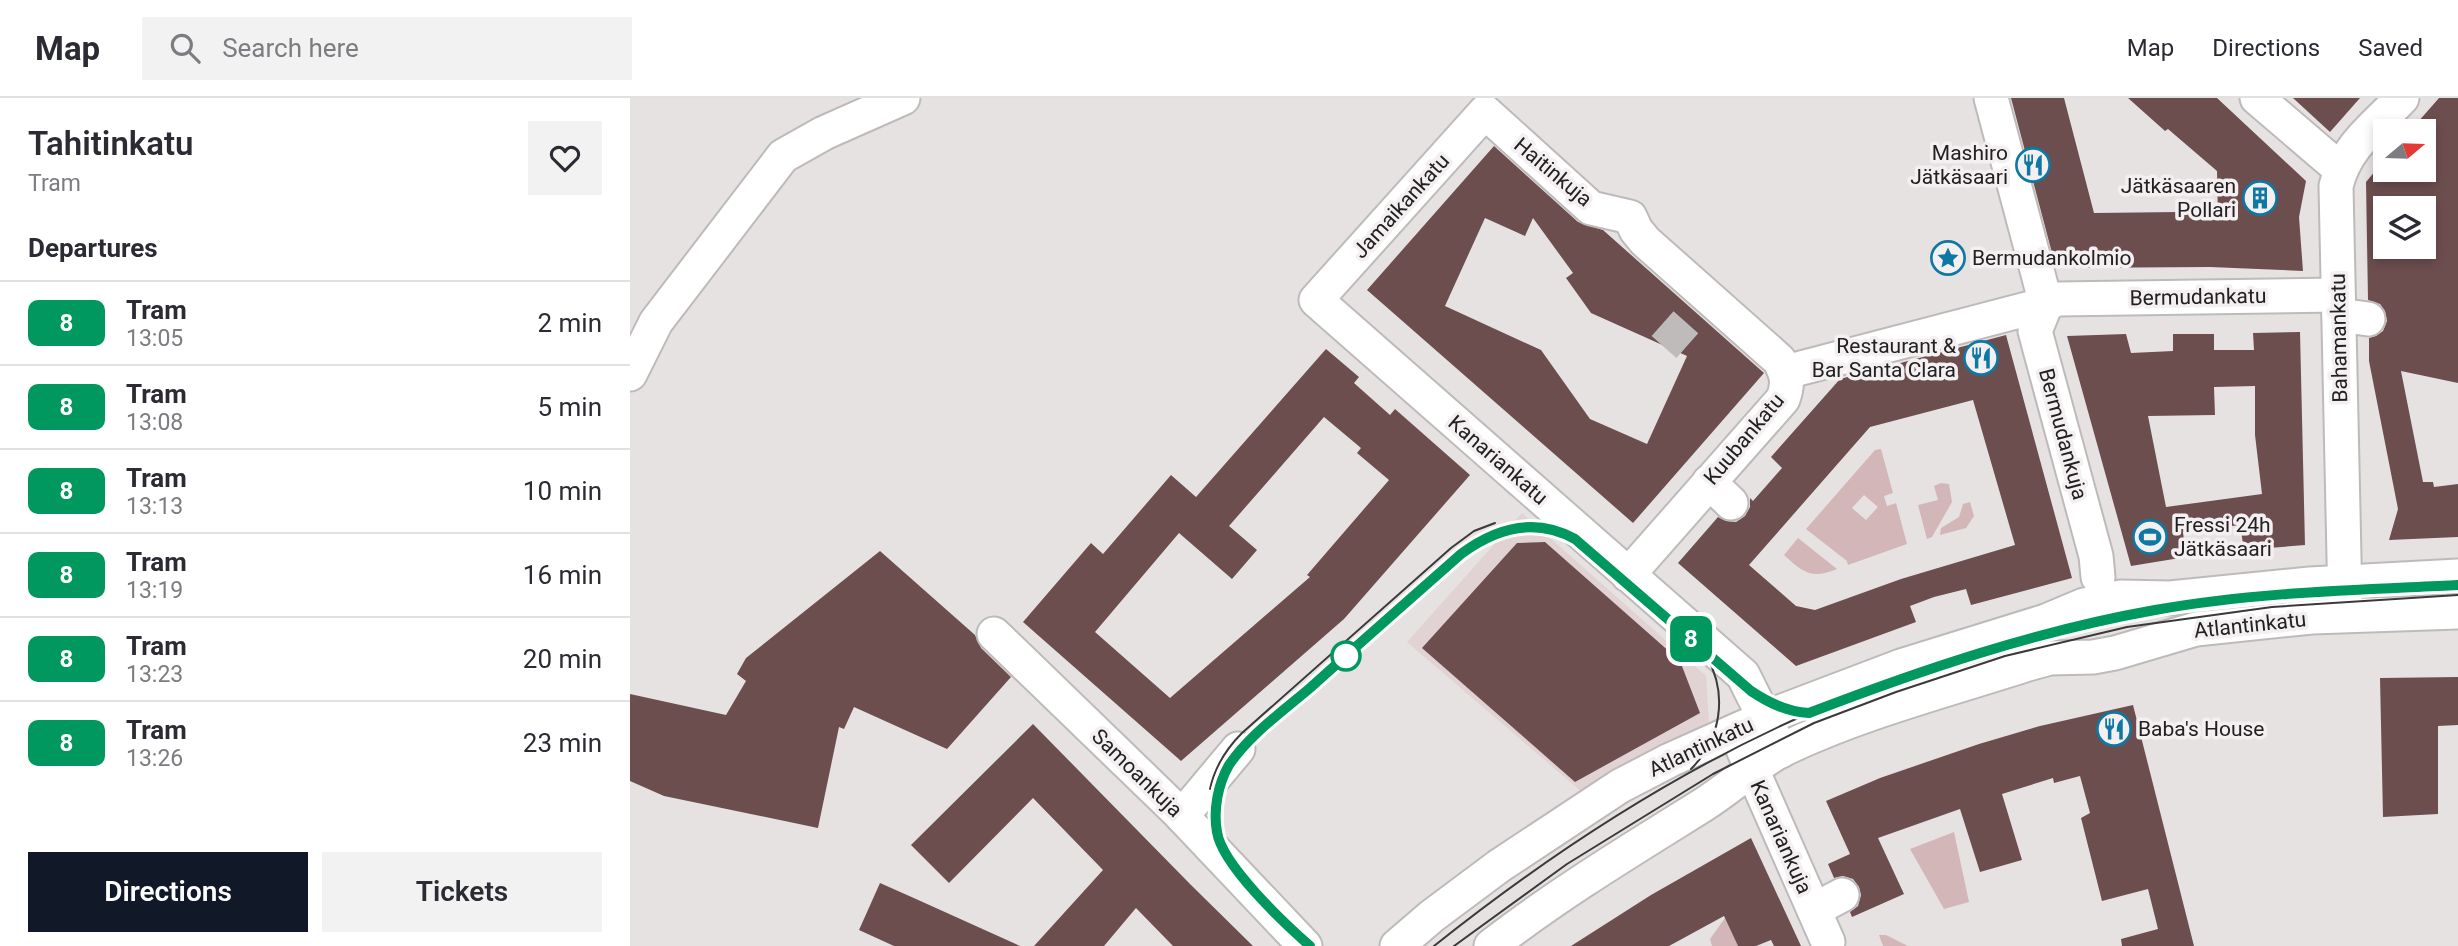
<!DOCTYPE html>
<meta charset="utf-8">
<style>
body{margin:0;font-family:Roboto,sans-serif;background:#f2f2f3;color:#2b2b33;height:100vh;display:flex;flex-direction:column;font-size:26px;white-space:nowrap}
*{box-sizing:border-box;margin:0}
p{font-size:23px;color:#7c7c81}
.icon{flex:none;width:38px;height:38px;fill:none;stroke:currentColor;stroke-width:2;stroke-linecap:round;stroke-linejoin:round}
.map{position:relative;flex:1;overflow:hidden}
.side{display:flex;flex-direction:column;background:#fff;width:630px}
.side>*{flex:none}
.badge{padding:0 14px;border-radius:10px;font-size:24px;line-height:46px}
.needle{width:46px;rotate:71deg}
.buttons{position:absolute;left:1743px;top:21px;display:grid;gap:14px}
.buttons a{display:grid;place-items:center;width:63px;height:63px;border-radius:0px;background:#fff;box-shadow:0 4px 10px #0003;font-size:35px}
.map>.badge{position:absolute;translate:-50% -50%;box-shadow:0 0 0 4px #fff}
h2{padding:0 28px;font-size:26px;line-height:63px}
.round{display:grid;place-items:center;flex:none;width:74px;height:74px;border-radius:0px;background:#f2f2f3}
.headline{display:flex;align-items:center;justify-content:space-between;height:119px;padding:0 28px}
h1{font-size:33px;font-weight:600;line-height:52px}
.primary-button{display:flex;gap:14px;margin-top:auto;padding:14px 28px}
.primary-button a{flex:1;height:80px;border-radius:0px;background:#111827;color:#fff;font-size:28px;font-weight:600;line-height:80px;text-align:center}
.primary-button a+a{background:#f2f2f3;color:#2b2b33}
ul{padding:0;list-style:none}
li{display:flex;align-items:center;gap:21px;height:84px;padding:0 28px;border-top:2px solid #e1e1e2}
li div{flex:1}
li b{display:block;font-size:26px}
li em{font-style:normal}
li .badge{min-width:77px;font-weight:700;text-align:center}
header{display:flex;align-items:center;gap:42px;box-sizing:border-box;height:98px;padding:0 35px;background:#fff;border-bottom:2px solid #e1e1e2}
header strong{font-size:33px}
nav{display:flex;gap:38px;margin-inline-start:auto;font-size:24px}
.search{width:490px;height:63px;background:#f2f2f3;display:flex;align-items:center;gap:18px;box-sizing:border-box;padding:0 24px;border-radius:0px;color:#7c7c81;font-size:26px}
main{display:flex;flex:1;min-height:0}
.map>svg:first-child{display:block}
.built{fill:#e1d3d3}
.green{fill:#d3b6b7;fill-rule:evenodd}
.building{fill:#6d4e4f;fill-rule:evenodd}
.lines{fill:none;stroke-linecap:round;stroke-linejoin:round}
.minor-tunnel{stroke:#c0bbbb;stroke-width:33;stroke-dasharray:33 17;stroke-linecap:butt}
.minor-casing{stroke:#bebaba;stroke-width:37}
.minor{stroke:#fff;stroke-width:33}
.tram{stroke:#3b3939;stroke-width:2}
.line-casing{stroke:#fff;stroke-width:16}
.line{stroke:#00985f;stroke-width:10}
.stop-dot{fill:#fff;stroke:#00985f;stroke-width:3.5}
.labels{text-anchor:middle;stroke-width:7;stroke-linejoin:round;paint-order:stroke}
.poi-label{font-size:21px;fill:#222121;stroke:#f4eff0;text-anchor:end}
.street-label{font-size:21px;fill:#222121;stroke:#f4eff0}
</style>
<header>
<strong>Map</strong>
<div class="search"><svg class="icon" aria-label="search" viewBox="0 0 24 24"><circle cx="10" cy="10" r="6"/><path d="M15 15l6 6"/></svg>Search here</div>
<nav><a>Map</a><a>Directions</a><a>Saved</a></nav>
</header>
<main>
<section class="side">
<div class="headline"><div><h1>Tahitinkatu</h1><p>Tram</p></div><a class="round"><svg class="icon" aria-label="heart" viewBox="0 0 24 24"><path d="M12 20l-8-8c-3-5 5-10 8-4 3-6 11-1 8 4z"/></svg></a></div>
<h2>Departures</h2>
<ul>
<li><span class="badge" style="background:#00985f;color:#fff">8</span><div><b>Tram</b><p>13:05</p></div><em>2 min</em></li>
<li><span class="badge" style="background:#00985f;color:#fff">8</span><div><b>Tram</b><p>13:08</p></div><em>5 min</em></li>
<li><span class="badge" style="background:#00985f;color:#fff">8</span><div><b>Tram</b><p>13:13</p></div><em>10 min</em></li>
<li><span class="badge" style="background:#00985f;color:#fff">8</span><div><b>Tram</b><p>13:19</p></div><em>16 min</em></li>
<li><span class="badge" style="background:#00985f;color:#fff">8</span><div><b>Tram</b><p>13:23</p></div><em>20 min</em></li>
<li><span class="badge" style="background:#00985f;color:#fff">8</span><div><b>Tram</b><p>13:26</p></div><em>23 min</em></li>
</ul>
<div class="primary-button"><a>Directions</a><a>Tickets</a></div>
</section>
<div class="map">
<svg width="1828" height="848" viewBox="0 0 1828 848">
<rect width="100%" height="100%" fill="#e7e2e2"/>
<path class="built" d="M892,415L1076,578L1079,625L953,695L777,544Z"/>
<g class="green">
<path d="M1251,351L1263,395L1254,398L1257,408L1266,405L1277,446L1218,467L1217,463L1176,431L1245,352ZM1234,397L1248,409L1236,422L1222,410Z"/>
<path d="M1311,385L1319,386L1322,404L1302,439L1297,441L1288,407L1308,402L1304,388Z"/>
<path d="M1340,404L1344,418L1336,430L1310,437L1311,430L1329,419L1333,406Z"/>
<path d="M1168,440L1207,471C1181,482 1173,474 1154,457Z"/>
<path d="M1324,734L1339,804L1314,811L1280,751Z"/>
<path d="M1095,820L1108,848H1082L1080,841Z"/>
<path d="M1249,837H1256L1278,848H1253Z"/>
</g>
<g class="building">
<path d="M1381,0H1434L1464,115L1549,114L1588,122L1587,73L1538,31L1535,33L1498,0H1587L1676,83L1669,119L1673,173L1580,169L1426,170Z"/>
<path d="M1663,0H1730L1700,34Z"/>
<path d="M1809,0H1828V285L1771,273L1793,384H1803L1804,389L1828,386V439L1759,442L1768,411L1739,263V240L1746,238L1753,233L1757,223L1755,213L1750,206L1738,202L1736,84L1746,72H1794V33H1780ZM1755,110H1794V149H1755Z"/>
<path d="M864,48L948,124L973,132L1134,275L1003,425L737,192ZM855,120L895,138L903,120L943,175L936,180L961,215L1057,258L1017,346L960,321L911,252L815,208Z"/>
<path d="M1670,234L1675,447L1614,452L1610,427L1553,434L1556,459L1501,468L1437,238L1496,236L1501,255L1543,253V236H1584V252H1624L1623,235ZM1625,288V337L1632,396L1536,409L1518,318L1585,317L1584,289Z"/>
<path d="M1376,237L1442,480L1341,507L1336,491L1304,499L1280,508L1286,524L1166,568L1048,465L1088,419L1096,423L1106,424L1115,418L1120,409V400L1123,403L1152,370L1141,359L1210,281ZM1343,302L1385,447L1271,481L1185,512L1166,508L1119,467L1240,329Z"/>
<path d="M696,251L729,279L724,285L760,317L765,311L840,377L714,521L551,663L393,524L461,445L473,456L541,377L566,399ZM694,319L731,350L727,355L759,382L677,477L680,479L540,600L465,534L549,435L602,481L627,452L599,428Z"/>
<path d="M915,444L1050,563L1070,615L945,684L792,550L887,445Z"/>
<path d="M250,453L345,537L351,550L381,579L317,651L224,609L214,631L209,629L188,730L34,698L0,683V596L96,617L116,583L107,576L116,560Z"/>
<path d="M1828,579V627L1808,628V716L1753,719L1750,580Z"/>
<path d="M1503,607L1564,848H1492L1491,841L1528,831L1518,791L1472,803L1451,720L1460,715L1450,678L1424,685L1423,680L1372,696L1392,762L1350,774L1330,711L1248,740L1274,796L1222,819L1220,814L1228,808L1231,797L1229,789L1223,781L1213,778L1204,780L1198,766L1220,756L1196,703L1250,680L1349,646L1410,628Z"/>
<path d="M403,626L561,787L623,848H543L506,810L474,848H404L473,772L403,700L319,785L281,747Z"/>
<path d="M1121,740L1171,848H1144L1141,842L1126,848H1108L1094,818L1039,848H941L1021,797Z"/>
<path d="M250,785L286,801L390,848H264L229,832Z"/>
</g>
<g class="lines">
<path class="minor-tunnel" d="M1034,249L1065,214"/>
<g class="minor-casing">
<g id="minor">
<path d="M1627,0L1710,71"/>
<path d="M1709,217L1738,221"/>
<path d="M1156,274L1416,206L1361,0"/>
<path d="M0,276L26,224L153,58L194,35L273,0"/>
<path d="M1079,384L1101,405"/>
<path d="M998,477L1153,301C1159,285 1157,276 1149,262L1015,143L1006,132L1000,119L961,110L855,14L686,202L1113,577L1151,653"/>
<path d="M1468,479L1466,458L1405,233L1416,206L1428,201L1708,197"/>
<path d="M1715,506L1706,88C1715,49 1745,28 1772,0"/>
<path d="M364,536L548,714L675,848"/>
<path d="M1113,651L1198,844"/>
<path d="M552,718L608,651"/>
<path d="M1184,812L1212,797"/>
<path d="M767,848L802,818L869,768L990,688L1040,662L1134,620L1271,568L1416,523L1454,507L1490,499L1540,500L1680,486L1828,478"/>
<path d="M861,848C928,796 1001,752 1073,707C1100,690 1124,667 1152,652C1228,615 1318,592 1398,566L1420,560L1463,559L1485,555L1566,531L1682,519L1828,514"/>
</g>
</g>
<use href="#minor" class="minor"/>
<g class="tram">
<path d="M1061,671C1091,641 1098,597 1077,559"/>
<path d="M580,691C585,668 596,651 612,635L821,450L844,433L865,425"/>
<path d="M679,848C653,821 600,778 589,744C581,719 586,689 600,667C619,636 653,613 680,590C730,545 781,500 831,456C866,430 905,419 945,441L1121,593L1155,611L1177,615"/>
<path d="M804,848C918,757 1043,675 1177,616C1229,593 1285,577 1340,559C1402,539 1464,522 1528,511C1627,495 1728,492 1828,487"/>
<path d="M824,848L937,766L1083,676L1184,625L1266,594L1375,558L1497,529L1642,509L1828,497"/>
</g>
</g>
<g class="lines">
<g class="line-casing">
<path id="line" d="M680,848C654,825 592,767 587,734C583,712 588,686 599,667C619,637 653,613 680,590C730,545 781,500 831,456C866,430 905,419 945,441L1121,593C1139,605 1157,614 1179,615C1291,572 1406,533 1525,512C1625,494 1727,492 1828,487"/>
</g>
<use href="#line" class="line"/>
</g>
<defs>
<g id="restaurant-ring" transform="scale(1.75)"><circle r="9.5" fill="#f4eff0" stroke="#0d78a3" stroke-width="1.5"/><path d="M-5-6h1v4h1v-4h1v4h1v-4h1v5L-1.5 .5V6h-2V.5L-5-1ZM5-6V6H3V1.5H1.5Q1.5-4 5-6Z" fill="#0d78a3"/></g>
<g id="building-ring" transform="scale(1.75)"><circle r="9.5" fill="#f4eff0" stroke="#0d78a3" stroke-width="1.5"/><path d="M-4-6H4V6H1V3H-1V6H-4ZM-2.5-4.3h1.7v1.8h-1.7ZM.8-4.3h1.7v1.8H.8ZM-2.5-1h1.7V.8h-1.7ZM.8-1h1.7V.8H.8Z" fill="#0d78a3"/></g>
<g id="sight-ring" transform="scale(1.75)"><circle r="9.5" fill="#f4eff0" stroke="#0d78a3" stroke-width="1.5"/><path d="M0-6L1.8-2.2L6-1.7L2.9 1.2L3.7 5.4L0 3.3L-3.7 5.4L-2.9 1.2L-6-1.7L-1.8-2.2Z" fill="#0d78a3"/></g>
<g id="stadium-ring" transform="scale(1.75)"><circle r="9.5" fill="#f4eff0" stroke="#0d78a3" stroke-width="1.5"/><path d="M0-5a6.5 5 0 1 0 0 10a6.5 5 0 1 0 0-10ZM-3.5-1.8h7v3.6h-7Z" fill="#0d78a3"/></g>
</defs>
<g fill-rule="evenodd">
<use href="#restaurant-ring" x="1403" y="67"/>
<use href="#building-ring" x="1630" y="100"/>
<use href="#sight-ring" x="1318" y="160"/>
<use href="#restaurant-ring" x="1351" y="260"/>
<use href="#stadium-ring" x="1520" y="439"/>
<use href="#restaurant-ring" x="1484" y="631"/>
</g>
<circle class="stop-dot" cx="716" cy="558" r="14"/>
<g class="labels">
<g class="poi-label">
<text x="1378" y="62">Mashiro<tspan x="1378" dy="24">Jätkäsaari</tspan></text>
<text x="1606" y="95">Jätkäsaaren<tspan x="1606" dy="24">Pollari</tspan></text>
<text x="1342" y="167" text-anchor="start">Bermudankolmio</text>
<text x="1326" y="255">Restaurant &amp;<tspan x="1326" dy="24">Bar Santa Clara</tspan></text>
<text x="1544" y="434" text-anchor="start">Fressi 24h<tspan x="1544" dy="24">Jätkäsaari</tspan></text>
<text x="1508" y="638" text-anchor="start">Baba's House</text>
</g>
<g class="street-label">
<text transform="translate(923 74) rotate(40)" y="7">Haitinkuja</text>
<text transform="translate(771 108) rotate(-48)" y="7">Jamaikankatu</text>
<text transform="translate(1568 199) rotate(-1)" y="7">Bermudankatu</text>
<text transform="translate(1709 240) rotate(-91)" y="7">Bahamankatu</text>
<text transform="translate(1433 336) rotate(75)" y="7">Bermudankuja</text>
<text transform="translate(1114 341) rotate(-50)" y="7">Kuubankatu</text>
<text transform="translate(868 362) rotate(41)" y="7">Kanariankatu</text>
<text transform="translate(1620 527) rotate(-6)" y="7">Atlantinkatu</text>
<text transform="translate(1071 649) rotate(-25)" y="7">Atlantinkatu</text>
<text transform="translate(507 675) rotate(44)" y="7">Samoankuja</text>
<text transform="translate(1151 739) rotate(66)" y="7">Kanariankuja</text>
</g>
</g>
</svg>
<div class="buttons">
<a><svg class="needle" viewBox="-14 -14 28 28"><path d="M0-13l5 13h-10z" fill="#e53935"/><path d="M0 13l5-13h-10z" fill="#7c7c81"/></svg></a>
<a><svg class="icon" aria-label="layers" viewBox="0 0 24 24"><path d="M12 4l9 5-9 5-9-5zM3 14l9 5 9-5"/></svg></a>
</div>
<b class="badge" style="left:1061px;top:541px;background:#00985f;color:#fff">8</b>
</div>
</main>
